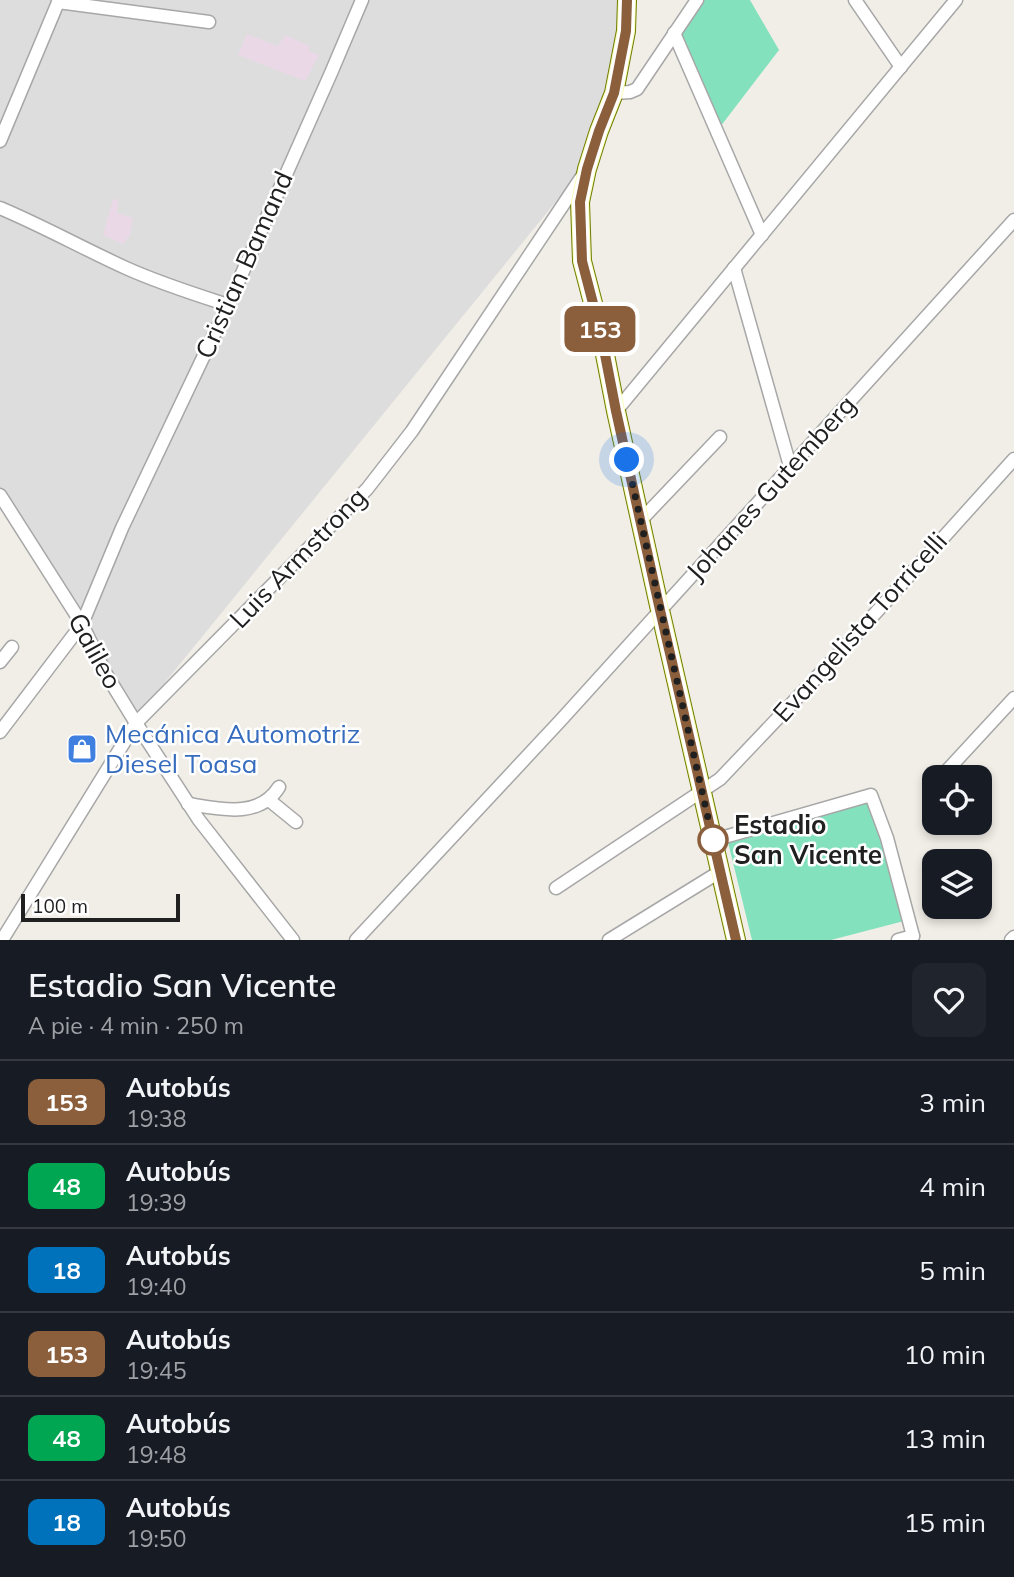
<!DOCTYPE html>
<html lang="es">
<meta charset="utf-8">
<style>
body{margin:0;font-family:Mulish,sans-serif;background:#20242c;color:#f1f3f6;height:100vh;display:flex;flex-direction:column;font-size:26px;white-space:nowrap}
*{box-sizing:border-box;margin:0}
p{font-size:23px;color:#9ea1a6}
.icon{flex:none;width:38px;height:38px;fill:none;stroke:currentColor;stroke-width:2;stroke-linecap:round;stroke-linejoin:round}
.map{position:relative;height:940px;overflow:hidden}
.details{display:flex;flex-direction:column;background:#171b24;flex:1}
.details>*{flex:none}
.badge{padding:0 14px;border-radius:10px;font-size:24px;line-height:46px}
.buttons{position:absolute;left:922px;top:765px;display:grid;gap:14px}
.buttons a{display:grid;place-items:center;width:70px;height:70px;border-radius:14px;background:#171b24;box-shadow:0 4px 10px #0003;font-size:35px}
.scale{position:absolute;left:21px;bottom:18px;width:159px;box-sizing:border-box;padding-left:7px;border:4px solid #202020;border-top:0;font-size:19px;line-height:24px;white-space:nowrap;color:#202020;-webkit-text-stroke:5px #fff;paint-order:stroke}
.you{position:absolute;width:35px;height:35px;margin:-18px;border:5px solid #fff;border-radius:50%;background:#1a73e8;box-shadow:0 0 0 10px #1a73e833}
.map>.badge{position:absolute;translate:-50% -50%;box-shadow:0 0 0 4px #fff}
.round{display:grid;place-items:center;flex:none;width:74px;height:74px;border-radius:14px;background:#20242c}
.headline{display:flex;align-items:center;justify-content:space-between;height:119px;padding:0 28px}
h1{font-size:33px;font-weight:600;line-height:52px}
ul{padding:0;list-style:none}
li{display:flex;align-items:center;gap:21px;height:84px;padding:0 28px;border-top:2px solid #363941}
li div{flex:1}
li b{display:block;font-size:26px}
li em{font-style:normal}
li .badge{min-width:77px;font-weight:700;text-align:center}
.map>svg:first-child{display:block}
.residential{fill:#dedddd}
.industrial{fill:#ead8e7}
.pitch{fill:#83e2bd}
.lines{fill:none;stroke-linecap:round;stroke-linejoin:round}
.street-casing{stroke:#a7a7a7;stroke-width:15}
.secondary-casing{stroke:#707d01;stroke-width:20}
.street{stroke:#fff;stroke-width:12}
.secondary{stroke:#f8fcba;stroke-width:18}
.line-casing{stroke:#fff;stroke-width:16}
.line{stroke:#8b5e3c;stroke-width:10}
.walk{stroke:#202020;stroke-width:7;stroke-dasharray:0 12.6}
.stop-dot{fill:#fff;stroke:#8b5e3c;stroke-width:3.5}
.labels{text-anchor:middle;stroke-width:5;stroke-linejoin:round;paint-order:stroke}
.street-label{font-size:26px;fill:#202020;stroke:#fff}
.shop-label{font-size:26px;fill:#366cbe;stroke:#fff;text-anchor:start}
.stop-label{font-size:26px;font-weight:bold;fill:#202020;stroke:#fff;text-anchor:start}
</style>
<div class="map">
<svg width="1014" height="940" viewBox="0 0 1014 940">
<rect width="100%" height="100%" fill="#f1eee7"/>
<path class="residential" d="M0,0H621L614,68L584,167L136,718L0,508Z"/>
<g class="industrial">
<path d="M247,34L277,46L286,35L311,47L308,51L319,55L305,81L238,55Z"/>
<path d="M113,199L118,200L117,213L133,218L130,235L123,244L103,235Z"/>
</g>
<g class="pitch">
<path d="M697,0H750L779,50L717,131L674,33Z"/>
<path d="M870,791L904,921L831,940H752L725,830Z"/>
</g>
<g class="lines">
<g class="street-casing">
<g id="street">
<path d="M855,0L901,67"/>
<path d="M58,2L209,22"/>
<path d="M674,33L762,235"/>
<path d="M614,93L630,92L637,89L697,0"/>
<path d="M0,141L59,0"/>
<path d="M0,208C43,226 84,249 126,268C159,283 194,294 228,305"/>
<path d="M734,268L790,466"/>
<path d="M616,411L956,0"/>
<path d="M0,495L82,624L106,674L136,723L199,820L293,940"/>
<path d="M640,521L720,437"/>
<path d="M0,662L12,647"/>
<path d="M0,732L82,624L122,528L228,305L331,73L362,0"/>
<path d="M942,776L1014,698"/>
<path d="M269,800L296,822"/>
<path d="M188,804C220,809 259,819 279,787"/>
<path d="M714,840L871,795L887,838L913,936"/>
<path d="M556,888L720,779L835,658L1014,459"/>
<path d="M2,940L136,723L367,489L412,431L583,175"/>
<path d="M356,940L561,720L1014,220"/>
<path d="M609,940L721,871"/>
<path d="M898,940L913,936"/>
<path d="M1011,940L1014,937"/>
</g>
</g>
<g class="secondary-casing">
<path id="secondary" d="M627,0L626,31L614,93L599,131L587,169L580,202L582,261L601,334L616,411L660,610L736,940"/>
</g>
<use href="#street" class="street"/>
<use href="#secondary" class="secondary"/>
</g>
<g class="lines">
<g class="line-casing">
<path id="line" d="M627,0L626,31L614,93L599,131L587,169L580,202L582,261L601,334L616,411L660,610L736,940"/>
</g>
<use href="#line" class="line"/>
<path class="walk" d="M627,460L713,840"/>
</g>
<defs>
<g id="shop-square" transform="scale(1.575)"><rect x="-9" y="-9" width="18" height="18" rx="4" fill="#3f7fe0" stroke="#fff"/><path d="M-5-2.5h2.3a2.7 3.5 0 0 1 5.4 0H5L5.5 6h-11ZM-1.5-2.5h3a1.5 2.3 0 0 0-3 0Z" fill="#fff"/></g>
</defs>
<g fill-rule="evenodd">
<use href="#shop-square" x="82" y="749"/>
</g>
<circle class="stop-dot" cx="713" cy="840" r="14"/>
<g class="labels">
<g class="street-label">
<text transform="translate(244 265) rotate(-66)" y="9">Cristian Bamand</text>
<text transform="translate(771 488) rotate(-48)" y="9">Johanes Gutemberg</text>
<text transform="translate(298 558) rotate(-46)" y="9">Luis Armstrong</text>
<text transform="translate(860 627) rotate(-48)" y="9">Evangelista Torricelli</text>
<text transform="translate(95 651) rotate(61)" y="9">Galileo</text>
</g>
<g class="shop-label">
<text x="105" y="743">Mecánica Automotriz<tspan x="105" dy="30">Diesel Toasa</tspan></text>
</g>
<g class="stop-label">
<text x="734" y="834">Estadio<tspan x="734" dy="30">San Vicente</tspan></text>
</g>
</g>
</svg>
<div class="buttons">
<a><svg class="icon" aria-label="locate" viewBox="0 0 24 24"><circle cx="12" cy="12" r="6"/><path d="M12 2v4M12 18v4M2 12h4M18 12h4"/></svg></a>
<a><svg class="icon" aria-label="layers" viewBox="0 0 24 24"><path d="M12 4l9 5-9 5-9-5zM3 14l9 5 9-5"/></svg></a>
</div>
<div class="scale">100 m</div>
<div class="you" style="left:627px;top:460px"></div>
<b class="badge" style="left:600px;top:329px;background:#8b5e3c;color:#fff">153</b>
</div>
<section class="details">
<div class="headline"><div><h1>Estadio San Vicente</h1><p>A pie · 4 min · 250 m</p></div><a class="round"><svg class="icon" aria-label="heart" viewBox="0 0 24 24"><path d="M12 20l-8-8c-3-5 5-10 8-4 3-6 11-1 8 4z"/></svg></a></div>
<ul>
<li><span class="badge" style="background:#8b5e3c;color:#fff">153</span><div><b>Autobús</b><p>19:38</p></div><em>3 min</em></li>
<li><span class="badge" style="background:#00a651;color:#fff">48</span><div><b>Autobús</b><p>19:39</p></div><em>4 min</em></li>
<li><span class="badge" style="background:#0072bc;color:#fff">18</span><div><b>Autobús</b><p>19:40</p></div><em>5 min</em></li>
<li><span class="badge" style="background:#8b5e3c;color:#fff">153</span><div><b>Autobús</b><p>19:45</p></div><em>10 min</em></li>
<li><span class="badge" style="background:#00a651;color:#fff">48</span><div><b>Autobús</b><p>19:48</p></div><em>13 min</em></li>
<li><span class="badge" style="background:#0072bc;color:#fff">18</span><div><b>Autobús</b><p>19:50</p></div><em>15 min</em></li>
</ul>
</section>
